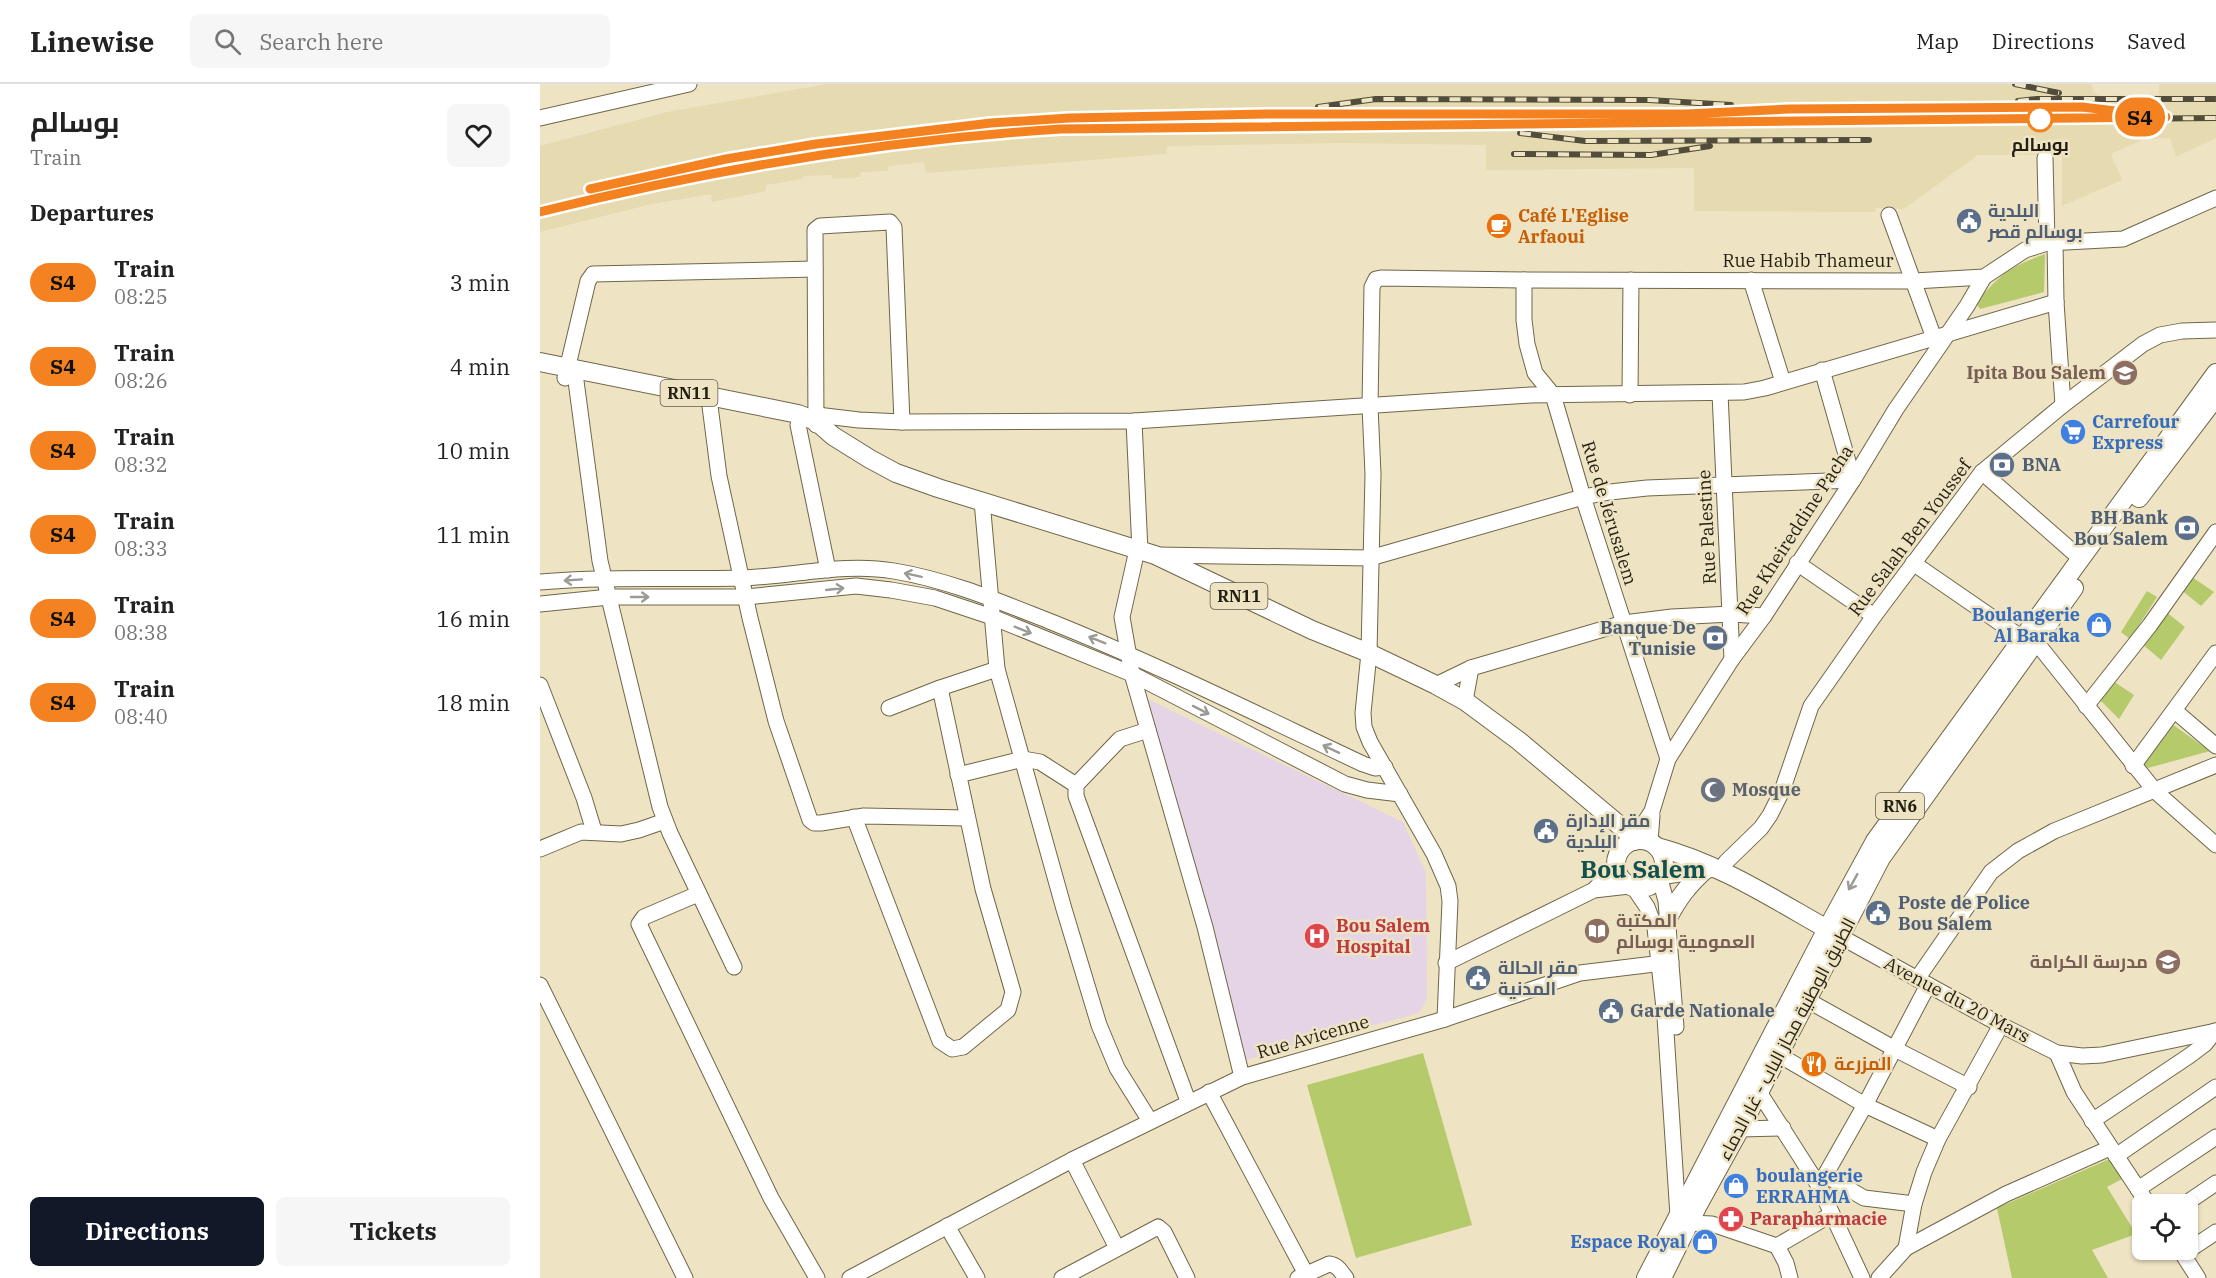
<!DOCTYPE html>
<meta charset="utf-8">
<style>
body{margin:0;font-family:"IBM Plex Serif",Cairo,serif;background:#f6f6f6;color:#222;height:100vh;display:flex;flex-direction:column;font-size:22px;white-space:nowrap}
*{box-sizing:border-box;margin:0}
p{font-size:20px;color:#767676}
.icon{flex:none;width:33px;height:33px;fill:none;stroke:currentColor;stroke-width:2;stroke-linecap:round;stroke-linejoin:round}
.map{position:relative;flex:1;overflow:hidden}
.drawer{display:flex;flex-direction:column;background:#fff;width:540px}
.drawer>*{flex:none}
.badge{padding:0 12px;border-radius:20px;font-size:21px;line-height:39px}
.buttons{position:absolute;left:1592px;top:1110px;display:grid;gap:12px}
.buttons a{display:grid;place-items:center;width:66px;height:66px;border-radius:9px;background:#fff;box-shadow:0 2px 4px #0004;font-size:30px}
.map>.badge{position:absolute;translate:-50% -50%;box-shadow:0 0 0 3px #fff}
h2{padding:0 30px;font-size:22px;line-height:54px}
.round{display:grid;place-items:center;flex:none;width:63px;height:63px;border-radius:9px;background:#f6f6f6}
.overview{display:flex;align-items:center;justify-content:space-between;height:102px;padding:0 30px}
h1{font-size:28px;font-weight:700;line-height:45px}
.button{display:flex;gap:12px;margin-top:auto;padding:12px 30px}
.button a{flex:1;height:69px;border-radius:9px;background:#111827;color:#fff;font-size:24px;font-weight:700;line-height:69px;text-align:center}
.button a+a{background:#f6f6f6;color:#222}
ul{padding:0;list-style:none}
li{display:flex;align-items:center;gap:18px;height:84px;padding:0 30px}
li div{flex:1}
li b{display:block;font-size:22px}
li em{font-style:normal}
li .badge{min-width:66px;font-weight:700;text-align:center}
header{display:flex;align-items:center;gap:36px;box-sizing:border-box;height:84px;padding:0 30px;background:#fff;border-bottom:2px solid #e0e0e0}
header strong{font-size:28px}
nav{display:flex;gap:33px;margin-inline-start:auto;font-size:21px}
.search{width:420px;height:54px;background:#f6f6f6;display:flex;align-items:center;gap:15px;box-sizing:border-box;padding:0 21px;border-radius:9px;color:#767676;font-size:22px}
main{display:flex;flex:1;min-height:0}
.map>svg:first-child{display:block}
.built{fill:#e6dab1}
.medical{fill:#e4d4e6}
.green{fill:#b5ca6b}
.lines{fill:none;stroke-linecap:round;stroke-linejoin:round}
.minor-casing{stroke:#6f6648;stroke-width:17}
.major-casing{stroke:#6f6648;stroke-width:20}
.minor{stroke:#fff;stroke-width:15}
.major{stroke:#fff;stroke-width:18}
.rail-casing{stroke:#524c3b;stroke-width:6}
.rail{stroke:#eee4c3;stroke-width:4;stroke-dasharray:11;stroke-linecap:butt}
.oneway{stroke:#9c9a95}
.line-casing{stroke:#fff;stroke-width:14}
.line{stroke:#f58220;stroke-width:9}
.stop-dot{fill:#fff;stroke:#f58220;stroke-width:3}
.labels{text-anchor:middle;stroke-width:5;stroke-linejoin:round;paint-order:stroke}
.shield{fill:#eee4c3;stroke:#605a48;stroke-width:1.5}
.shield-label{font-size:16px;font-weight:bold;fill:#231f13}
.stop-label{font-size:18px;font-weight:bold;fill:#231f13;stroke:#eee4c3}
.service-label{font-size:18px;font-weight:bold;fill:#4e5e75;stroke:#eee4c3;text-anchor:start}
.food-label{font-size:18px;font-weight:bold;fill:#c56008;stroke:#eee4c3;text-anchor:start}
.street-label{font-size:18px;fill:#231f13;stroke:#eee4c3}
.education-label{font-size:18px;font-weight:bold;fill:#785e54;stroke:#eee4c3;text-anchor:end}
.shop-label{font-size:18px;font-weight:bold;fill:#366cbe;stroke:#eee4c3;text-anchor:start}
.worship-label{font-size:18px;font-weight:bold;fill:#5b616d;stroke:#eee4c3;text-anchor:start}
.health-label{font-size:18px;font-weight:bold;fill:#be3a42;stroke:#eee4c3;text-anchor:start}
.district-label{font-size:24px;font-weight:bold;fill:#12504e;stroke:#eee4c3}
</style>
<header>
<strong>Linewise</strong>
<div class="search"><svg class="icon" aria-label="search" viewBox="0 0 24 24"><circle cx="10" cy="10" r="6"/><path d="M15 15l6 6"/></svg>Search here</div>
<nav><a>Map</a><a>Directions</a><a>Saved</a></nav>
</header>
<main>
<section class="drawer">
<div class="overview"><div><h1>بوسالم</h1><p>Train</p></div><a class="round"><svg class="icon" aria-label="heart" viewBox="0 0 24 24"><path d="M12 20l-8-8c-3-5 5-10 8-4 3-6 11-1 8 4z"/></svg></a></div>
<h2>Departures</h2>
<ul>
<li><span class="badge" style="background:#f58220;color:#111">S4</span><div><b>Train</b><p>08:25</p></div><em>3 min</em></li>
<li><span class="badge" style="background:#f58220;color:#111">S4</span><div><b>Train</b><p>08:26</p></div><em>4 min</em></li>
<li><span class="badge" style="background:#f58220;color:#111">S4</span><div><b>Train</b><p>08:32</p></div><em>10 min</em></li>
<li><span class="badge" style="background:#f58220;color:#111">S4</span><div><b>Train</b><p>08:33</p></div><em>11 min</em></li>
<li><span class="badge" style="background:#f58220;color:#111">S4</span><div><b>Train</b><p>08:38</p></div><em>16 min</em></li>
<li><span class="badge" style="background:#f58220;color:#111">S4</span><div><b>Train</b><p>08:40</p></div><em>18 min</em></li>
</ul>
<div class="button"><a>Directions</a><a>Tickets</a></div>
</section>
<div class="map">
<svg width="1676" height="1194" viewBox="0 0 1676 1194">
<rect width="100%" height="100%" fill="#eee4c3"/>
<path class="built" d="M287,0H1552L1553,8L1562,12L1619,11V0H1676V54L1636,73L1630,54L1605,55L1571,70L1582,96L1522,122V66H1512V71H1438L1364,125L1336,124L1335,128L1154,127V84L946,86V61L801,59L627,62L626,70L386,89L384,78L349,82L347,87L321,88L320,93L292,95V91L263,92V95L226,101V107L172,118L171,110L112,120L0,148V62L127,28Z"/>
<path class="medical" d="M607,615L863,738L886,789L887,915L879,929L698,978Z"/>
<g class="green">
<path d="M1505,170L1504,208L1440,225L1436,219C1460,190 1469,183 1505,170Z"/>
<path d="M1649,491L1674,508L1661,522L1640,505Z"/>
<path d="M1607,507L1617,513L1590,555L1581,548Z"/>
<path d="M1625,527L1645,543L1621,576L1601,559Z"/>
<path d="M1573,597L1594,611L1579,635L1560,616Z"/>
<path d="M1629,638L1670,667L1608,684L1601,679Z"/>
<path d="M883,969L932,1141L816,1174L767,1001Z"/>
<path d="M1574,1073L1586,1093L1567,1103L1596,1150L1552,1166L1568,1194H1472L1457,1124Z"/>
</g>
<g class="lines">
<g class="minor-casing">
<g id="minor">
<path d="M0,34L149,0"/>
<path d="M1505,74L1507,159"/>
<path d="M1349,131L1394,254"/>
<path d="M1515,159L1516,218L1523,321"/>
<path d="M984,196V236L987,260L995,289L1013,311L1043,413L1128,675"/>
<path d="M1211,196L1243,298"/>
<path d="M1282,286L1313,395"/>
<path d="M25,294L48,197L53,190L275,185"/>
<path d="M36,297L60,477L120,723L130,749L194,883"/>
<path d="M1180,309L1192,575"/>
<path d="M1090,311L1091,196"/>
<path d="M170,322L179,392L210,534L236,637L270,736L274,739H281L324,732L427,734"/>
<path d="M277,331L319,336L362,338L594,337L990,311L1204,308L1225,304L1516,218"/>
<path d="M594,337L600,467"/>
<path d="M258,341L288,486"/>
<path d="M276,341L275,146L280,142L350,138L354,143L362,338"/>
<path d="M1442,388L1541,475"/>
<path d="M442,417L457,585L524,825L559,941L577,984L610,1037"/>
<path d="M597,466L582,533L592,590L665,843L702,993"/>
<path d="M615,471L830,474L1043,413L1070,408L1107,404L1313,396"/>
<path d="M1257,479L1334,532"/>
<path d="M1373,479L1482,554L1500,563L1615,707L1676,761"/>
<path d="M0,498C68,492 132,496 200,494C251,493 303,478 354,487C408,496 458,517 509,537C616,580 719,631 823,680L835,684L845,683"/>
<path d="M0,520L69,513H206L316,502L351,506L395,514L452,533L592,590L805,700L827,706L860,710"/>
<path d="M0,601L44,714L54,747"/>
<path d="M896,601L931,584L1084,539L1132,533L1191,530L1224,532"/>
<path d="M925,617L931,584"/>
<path d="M1546,622L1610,541L1676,448"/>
<path d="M349,624L400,604"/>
<path d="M1635,627L1676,662"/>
<path d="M608,646L580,655L536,701V712L648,1017"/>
<path d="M1593,682L1676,569"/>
<path d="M418,691L483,675L500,678L536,701"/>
<path d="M314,733L400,957L412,965L423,963L468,926L473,908L443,805L400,604L457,585"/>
<path d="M1098,756L1103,741L1112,727L1128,675L1192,575L1224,532L1313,396L1356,325L1427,222L1444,193"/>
<path d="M1110,758L1112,731"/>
<path d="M0,765L41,748L81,750L99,746L125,737"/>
<path d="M1181,786L1186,778L1221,744L1230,731L1242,707L1271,622L1334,532L1442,388L1523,321L1603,260L1620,251L1642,247L1676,246"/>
<path d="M1120,795L1126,817L1136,943"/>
<path d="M1094,804L1107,823L1115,844L1125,933L1138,1132L1150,1139L1172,1140L1237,1162L1292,1130"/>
<path d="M1054,806L1076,782"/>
<path d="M158,810L104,833L99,840L231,1114L277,1194"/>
<path d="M1292,848L1461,941L1517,969L1542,972L1562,971L1676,947"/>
<path d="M906,879L1054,806L1089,802"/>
<path d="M1377,895L1451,788L1478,767L1514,747L1676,681"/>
<path d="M0,901L145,1194"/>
<path d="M1267,916L1355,965L1429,1003"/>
<path d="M905,935L910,817L908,802L894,770L830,658L824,643L823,629L829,569L833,390L830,322L832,203L836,195L841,194L984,196L1374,197L1444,193L1485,166L1507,159L1583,155L1676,114"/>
<path d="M1517,969L1534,1008L1608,1120"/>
<path d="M1239,971L1325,1021L1398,1055"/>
<path d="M669,1008L766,1190"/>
<path d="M1219,1008L1279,1102L1322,1194"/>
<path d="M1552,1037L1649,972L1665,960L1675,947"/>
<path d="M1200,1045L1243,1044"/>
<path d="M1576,1072L1676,1003"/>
<path d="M532,1076L577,1164"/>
<path d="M1285,1091L1324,1114L1374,1120"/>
<path d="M1279,1102L1325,1021L1388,901"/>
<path d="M1598,1105L1676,1053"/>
<path d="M1645,1120L1676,1099"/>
<path d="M407,1142L437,1194"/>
<path d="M1237,1162L1246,1179L1250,1194"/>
<path d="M1366,1164L1466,1110L1570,1064"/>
<path d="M1640,1166L1658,1194"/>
<path d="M1643,1170L1676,1148"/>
<path d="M310,1194L532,1076L702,993L905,935L1040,889L1131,878"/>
<path d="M522,1194L618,1143L624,1148L647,1194"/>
<path d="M758,1194L789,1180C798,1181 801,1188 806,1194"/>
<path d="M1339,1194L1366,1164L1374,1120L1384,1088L1398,1055L1461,941"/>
</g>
</g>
<g class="major-casing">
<g id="major">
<path d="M0,278L258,330L276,337L293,352L330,375L356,389L398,404L615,471L772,546L829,569L896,601L925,617L979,657L1085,746L1094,757"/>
<path d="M1599,414L1676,313"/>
<circle cx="1100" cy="780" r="24"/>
<path d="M1117,763C1178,779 1232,814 1287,845"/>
<path d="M1122,791L1171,784"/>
<path d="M1127,836C1138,814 1149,800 1167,784"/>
<path d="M1106,1194L1287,845L1335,757L1676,289"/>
<path d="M1122,1194L1157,1123L1200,1045L1341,774L1534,504"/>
</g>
</g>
<use href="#minor" class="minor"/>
<use href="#major" class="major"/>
<g class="rail-casing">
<g id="rail">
<path d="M1475,0L1519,9"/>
<path d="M1478,17L1497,15H1676"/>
<path d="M778,23L836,15L1109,16L1191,21"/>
<path d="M1242,24L1542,23L1572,27"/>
<path d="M980,49L1045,57L1329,56"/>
<path d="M974,70L1111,71L1170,62"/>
<path d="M50,105C208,70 366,41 528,34C768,23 1009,39 1249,25"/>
<path d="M0,128C172,86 345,57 521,45L1676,34"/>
</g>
</g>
<use href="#rail" class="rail"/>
</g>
<defs><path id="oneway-shaft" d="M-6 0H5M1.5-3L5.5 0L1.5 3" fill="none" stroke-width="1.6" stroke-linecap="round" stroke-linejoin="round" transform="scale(1.5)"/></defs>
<g class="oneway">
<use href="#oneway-shaft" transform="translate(373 491) rotate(-168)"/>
<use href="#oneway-shaft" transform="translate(33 496) rotate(176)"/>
<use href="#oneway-shaft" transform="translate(295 505) rotate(-6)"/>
<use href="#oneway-shaft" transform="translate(100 513)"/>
<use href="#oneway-shaft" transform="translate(483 546) rotate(22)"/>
<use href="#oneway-shaft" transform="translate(557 556) rotate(-158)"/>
<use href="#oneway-shaft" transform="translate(661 626) rotate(27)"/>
<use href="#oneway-shaft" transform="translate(791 665) rotate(-155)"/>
<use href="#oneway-shaft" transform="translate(1313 798) rotate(119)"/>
</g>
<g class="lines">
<g class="line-casing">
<path id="line" d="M0,128C172,85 345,56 521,45L1626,33L1542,23L1249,25L1146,30H727L529,34L451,39L276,60L186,75L50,105"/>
</g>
<use href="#line" class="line"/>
</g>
<defs>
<g id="civic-disc" transform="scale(1.35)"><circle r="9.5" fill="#5c6f8a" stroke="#eee4c3"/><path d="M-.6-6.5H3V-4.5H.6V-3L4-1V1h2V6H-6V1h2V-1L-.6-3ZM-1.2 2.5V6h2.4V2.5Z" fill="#fff"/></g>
<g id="cafe-disc" transform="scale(1.35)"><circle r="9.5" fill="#e8710a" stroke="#eee4c3"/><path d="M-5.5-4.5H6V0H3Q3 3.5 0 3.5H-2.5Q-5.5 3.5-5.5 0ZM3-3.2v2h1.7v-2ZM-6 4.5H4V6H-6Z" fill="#fff"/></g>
<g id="school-disc" transform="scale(1.35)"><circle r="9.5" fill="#8d6e63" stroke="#eee4c3"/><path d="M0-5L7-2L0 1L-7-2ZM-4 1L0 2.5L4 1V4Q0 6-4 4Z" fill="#fff"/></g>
<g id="supermarket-disc" transform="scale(1.35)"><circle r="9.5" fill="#3f7fe0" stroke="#eee4c3"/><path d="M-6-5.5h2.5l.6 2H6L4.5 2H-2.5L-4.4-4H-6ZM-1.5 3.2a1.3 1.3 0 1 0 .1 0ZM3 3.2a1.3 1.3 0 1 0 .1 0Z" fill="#fff"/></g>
<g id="bank-disc" transform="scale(1.35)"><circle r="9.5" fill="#5c6f8a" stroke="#eee4c3"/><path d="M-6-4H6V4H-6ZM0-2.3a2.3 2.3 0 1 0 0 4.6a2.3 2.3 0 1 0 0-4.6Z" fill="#fff"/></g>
<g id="shop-disc" transform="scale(1.35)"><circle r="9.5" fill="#3f7fe0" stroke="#eee4c3"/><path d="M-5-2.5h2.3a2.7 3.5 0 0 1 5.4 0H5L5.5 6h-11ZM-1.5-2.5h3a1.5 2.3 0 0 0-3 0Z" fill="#fff"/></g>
<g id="mosque-disc" transform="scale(1.35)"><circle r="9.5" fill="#6b7280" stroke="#eee4c3"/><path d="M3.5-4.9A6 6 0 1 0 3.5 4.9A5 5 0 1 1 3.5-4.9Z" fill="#fff"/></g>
<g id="library-disc" transform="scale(1.35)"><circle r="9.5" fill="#8d6e63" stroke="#eee4c3"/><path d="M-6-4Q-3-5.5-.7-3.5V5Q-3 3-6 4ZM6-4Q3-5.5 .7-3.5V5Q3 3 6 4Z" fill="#fff"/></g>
<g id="hospital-disc" transform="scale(1.35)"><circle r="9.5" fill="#e0444e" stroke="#eee4c3"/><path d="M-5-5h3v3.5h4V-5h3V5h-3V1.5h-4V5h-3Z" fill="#fff"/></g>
<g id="restaurant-disc" transform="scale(1.35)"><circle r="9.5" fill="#e8710a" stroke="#eee4c3"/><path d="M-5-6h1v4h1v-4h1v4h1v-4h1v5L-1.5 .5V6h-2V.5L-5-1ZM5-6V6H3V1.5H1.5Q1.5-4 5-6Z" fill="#fff"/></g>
<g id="pharmacy-disc" transform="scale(1.35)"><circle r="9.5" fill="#e0444e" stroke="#eee4c3"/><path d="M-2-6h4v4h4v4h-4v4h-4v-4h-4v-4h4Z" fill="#fff"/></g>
</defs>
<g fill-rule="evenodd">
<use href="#civic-disc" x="1429" y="137"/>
<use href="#cafe-disc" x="959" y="142"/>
<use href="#school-disc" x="1585" y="289"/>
<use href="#supermarket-disc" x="1533" y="348"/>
<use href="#bank-disc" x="1462" y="381"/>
<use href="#bank-disc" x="1647" y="444"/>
<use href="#shop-disc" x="1559" y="541"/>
<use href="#bank-disc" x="1175" y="554"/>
<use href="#mosque-disc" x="1173" y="706"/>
<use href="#civic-disc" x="1006" y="747"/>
<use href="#civic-disc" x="1338" y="829"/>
<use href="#library-disc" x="1057" y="847"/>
<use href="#hospital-disc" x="777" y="852"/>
<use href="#school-disc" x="1628" y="878"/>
<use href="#civic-disc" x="938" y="894"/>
<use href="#civic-disc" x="1071" y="927"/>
<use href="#restaurant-disc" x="1274" y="980"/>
<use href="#shop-disc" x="1196" y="1102"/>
<use href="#pharmacy-disc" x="1191" y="1135"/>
<use href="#shop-disc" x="1165" y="1158"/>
</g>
<circle class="stop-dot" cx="1500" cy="35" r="12"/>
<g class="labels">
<g class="shield">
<rect x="120.5" y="296" width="57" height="26" rx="4.5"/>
<rect x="670.5" y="499" width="57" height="26" rx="4.5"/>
<rect x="1336" y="709" width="48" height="26" rx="4.5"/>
</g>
<g class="shield-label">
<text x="149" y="315">RN11</text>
<text x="699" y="518">RN11</text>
<text x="1360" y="728">RN6</text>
</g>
<g class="stop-label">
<text x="1500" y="67">بوسالم</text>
</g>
<g class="service-label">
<text x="1448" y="133">البلدية<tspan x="1448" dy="21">بوسالم قصر</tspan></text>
<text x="1482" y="387">BNA</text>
<text x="1628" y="440" text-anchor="end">BH Bank<tspan x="1628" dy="21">Bou Salem</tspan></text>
<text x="1156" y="550" text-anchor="end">Banque De<tspan x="1156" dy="21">Tunisie</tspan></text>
<text x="1026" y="743">مقر الإدارة<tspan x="1026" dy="21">البلدية</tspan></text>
<text x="1358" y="825">Poste de Police<tspan x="1358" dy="21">Bou Salem</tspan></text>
<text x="958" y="890">مقر الحالة<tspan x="958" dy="21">المدنية</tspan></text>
<text x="1090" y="933">Garde Nationale</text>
</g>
<g class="food-label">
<text x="978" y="138">Café L'Eglise<tspan x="978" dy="21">Arfaoui</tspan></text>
<text x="1294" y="986">المزرعة</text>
</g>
<g class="street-label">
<text x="1268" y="183">Rue Habib Thameur</text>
<text transform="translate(1069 429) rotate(73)" y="6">Rue de Jérusalem</text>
<text transform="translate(1167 443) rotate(-93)" y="6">Rue Palestine</text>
<text transform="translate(1255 446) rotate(-57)" y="6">Rue Kheireddine Pacha</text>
<text transform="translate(1370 454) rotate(-53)" y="6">Rue Salah Ben Youssef</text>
<text transform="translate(1417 916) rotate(28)" y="6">Avenue du 20 Mars</text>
<text transform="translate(773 953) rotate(-16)" y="6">Rue Avicenne</text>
<text transform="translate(1247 955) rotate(-62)" y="6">الطريق الوطنية مجاز الباب - غار الدماء</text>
</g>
<g class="education-label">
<text x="1566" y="295">Ipita Bou Salem</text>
<text x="1076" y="843" text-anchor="start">المكتبة<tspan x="1076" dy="21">العمومية بوسالم</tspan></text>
<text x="1608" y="884">مدرسة الكرامة</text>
</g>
<g class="shop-label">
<text x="1552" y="344">Carrefour<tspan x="1552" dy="21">Express</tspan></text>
<text x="1540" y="537" text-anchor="end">Boulangerie<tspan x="1540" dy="21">Al Baraka</tspan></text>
<text x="1216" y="1098">boulangerie<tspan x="1216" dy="21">ERRAHMA</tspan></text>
<text x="1146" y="1164" text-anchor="end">Espace Royal</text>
</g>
<g class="worship-label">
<text x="1192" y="712">Mosque</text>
</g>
<g class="health-label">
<text x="796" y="848">Bou Salem<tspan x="796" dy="21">Hospital</tspan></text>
<text x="1210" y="1141">Parapharmacie</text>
</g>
<g class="district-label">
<text x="1103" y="794">Bou Salem</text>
</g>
</g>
</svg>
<div class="buttons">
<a><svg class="icon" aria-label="locate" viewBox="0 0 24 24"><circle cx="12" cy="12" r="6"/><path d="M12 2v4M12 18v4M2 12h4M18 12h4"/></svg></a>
</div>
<b class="badge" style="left:1600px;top:33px;background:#f58220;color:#111">S4</b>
</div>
</main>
